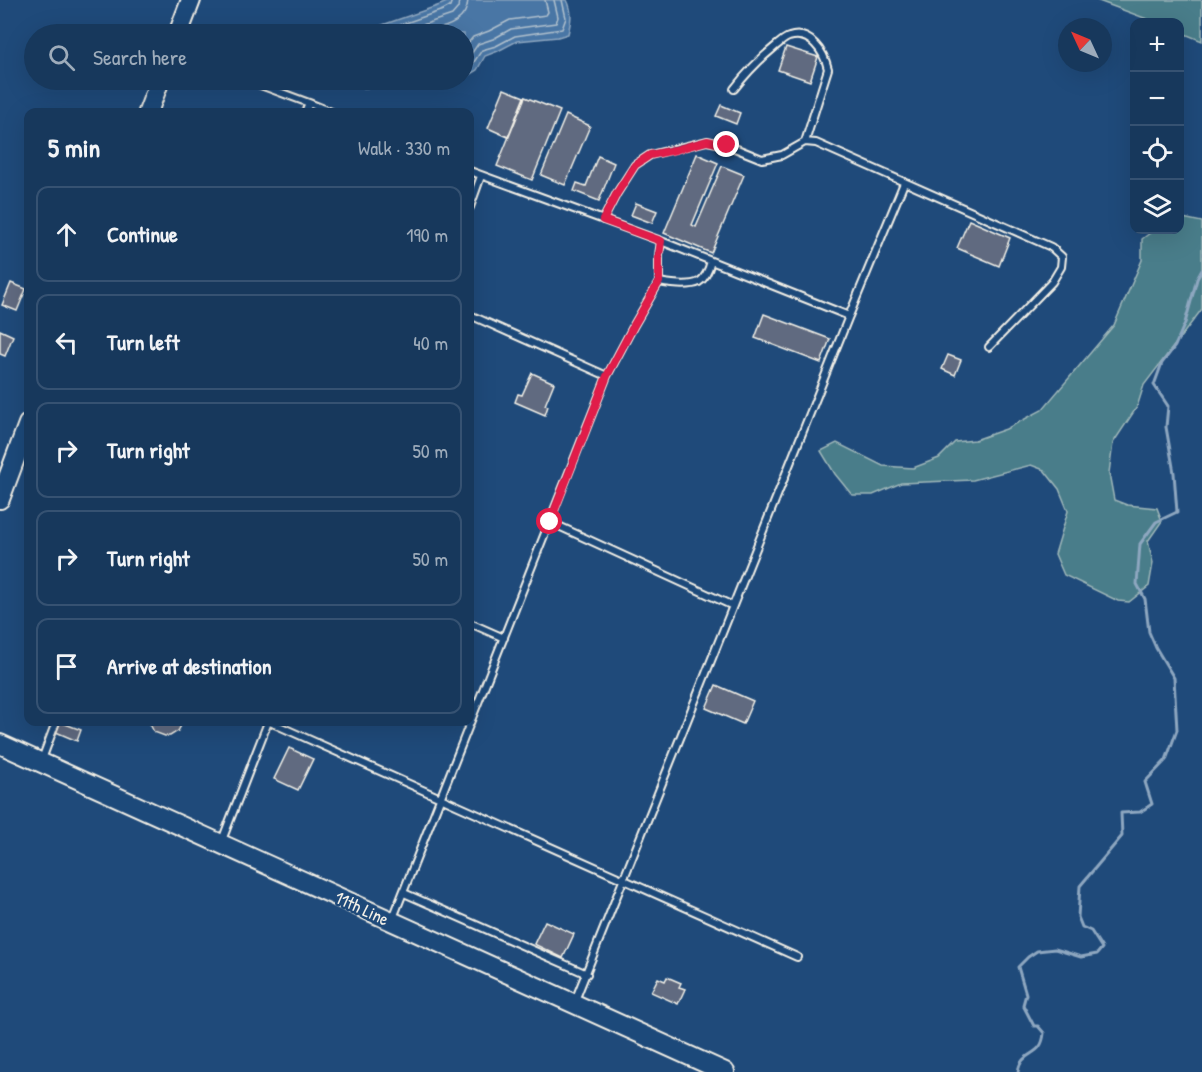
<!DOCTYPE html>
<meta charset="utf-8">
<style>
:root{--surface:#17385c;--page:#244365;--text:#f1f3f6;--muted:#9eacbb;--line:#365272}
body{margin:0;font-family:"Patrick Hand",sans-serif;background:var(--page);color:var(--text)}
.controls{position:absolute;right:18px;top:18px;display:grid;overflow:hidden;border-radius:12px;box-shadow:0 6px 24px #0002}
.controls button{width:54px;height:54px;display:grid;place-items:center;padding:0;border:0;border-bottom:2px solid var(--line);background:var(--surface);color:var(--text);font:30px sans-serif}
.compass{position:absolute;left:1058px;top:18px;width:54px;height:54px;border-radius:50%;background:var(--surface);box-shadow:0 6px 24px #0002;rotate:314deg}
.stop{position:absolute;width:18px;height:18px;margin:-14px;border:4px solid #e11d48;border-radius:50%;background:#fff}
.stop.end{background:#e11d48;border-color:#fff;box-shadow:0 2px 6px #0008}
.list{margin:0;padding:0;list-style:none}
h2{display:flex;justify-content:space-between;align-items:center;height:78px;margin:0;padding:0 24px;font-size:26px}
h2 small{font-size:20px;font-weight:400;color:var(--muted)}
.list li{display:grid;grid-template-columns:39px 1fr auto;gap:18px;align-items:center;box-sizing:border-box;height:96px;margin:0 12px 12px;padding:0 12px;border:2px solid var(--line);border-radius:12px}
.list b{display:block;font-size:22px;white-space:nowrap}
.list em{font-size:20px;font-style:normal;color:var(--muted)}
.icon{flex:none;width:33px;height:33px;fill:none;stroke:currentColor;stroke-width:2;stroke-linecap:round;stroke-linejoin:round}
.map{position:relative;flex:none;width:1202px;height:1072px;overflow:hidden}
.search{position:absolute;background:var(--surface);box-shadow:0 6px 24px #0002;left:24px;top:24px;width:450px;height:66px;display:flex;align-items:center;gap:15px;box-sizing:border-box;padding:0 21px;border-radius:33px;color:var(--muted);font-size:22px}
.panel{position:absolute;background:var(--surface);box-shadow:0 6px 24px #0002;left:24px;top:108px;width:450px;height:618px;border-radius:12px}
.map>svg:first-child{display:block}
</style>
<div class="map">
<svg width="1202" height="1072" viewBox="0 0 1202 1072">
<rect width="100%" height="100%" fill="#1f4a7a"/>
<filter id="ink" filterUnits="userSpaceOnUse"><feTurbulence type="fractalNoise" baseFrequency=".0167" numOctaves="2"/><feDisplacementMap in="SourceGraphic" scale="12" xChannelSelector="R" yChannelSelector="G"/><feConvolveMatrix kernelMatrix="1 2 1 2 8 2 1 2 1" color-interpolation-filters="sRGB"/></filter>
<g filter="url(#ink)">
<path fill="#4a7d8a" stroke="#9fb7b9" stroke-width="1.5" d="M1096,0H1202V41L1180,32V22H1155Z
M1183,218L1202,222V309L1144,385L1137,407L1113,443L1109,473L1114,500L1127,505L1157,508L1162,521L1148,541L1153,563L1149,586L1129,602L1118,601L1064,575L1055,554L1068,511L1059,489L1044,470L1031,465L973,480L901,483L873,495H852L835,474L821,451L837,443L883,466L913,468L939,458L955,442L975,440L1006,429L1042,410L1114,325L1142,260V239L1154,230H1180V219Z"/>
<path fill="#4a76a5" stroke="#8ea7c0" stroke-width="1.5" d="M451,0H567C573,12 571,21 568,34L558,37L517,41L498,51L485,56L477,70L464,78V34H364L371,29L440,5Z
M340,80H458L425,87L399,86L364,88L352,87Z"/>
<g fill="none" stroke-linecap="round" stroke-linejoin="round">
<path stroke="#b0c0cd" stroke-width="1.5" d="M374,34L443,10L450,6L452,0
M396,34L452,15L458,8L459,0
M422,34C441,28 467,25 468,0
M464,48L473,37L489,31L510,20L546,15L548,12L545,0
M464,62L467,60L478,44L493,39L511,29L556,23L558,17L554,0
M464,71L472,65L482,50L496,46L515,36L562,29L566,18L562,0
M350,80C365,86 383,80 399,80C410,80 421,82 432,80"/>
<path stroke="#8ea7c0" stroke-width="3" d="M1018,1072C1021,1049 1042,1059 1044,1033L1038,1026H1034L1023,1005L1026,994L1018,967L1028,957L1037,951L1055,949L1081,957L1097,954L1102,948L1091,931L1082,927L1078,917L1080,886L1122,836L1121,813L1140,812L1152,804L1145,782L1166,760L1177,730L1174,678L1156,648L1149,632L1145,599L1137,584L1140,544L1156,522L1177,512L1174,473L1166,427L1168,406L1154,385L1162,363L1175,346L1185,323L1197,279L1202,270"/>
</g>
<path fill="#606b80" stroke="#f4f1e8" stroke-width="1.5" d="M786,47L818,57L810,81L778,70Z
M504,89L524,97L508,137L488,128Z
M525,97L560,111L532,180L497,166Z
M721,105L740,113L736,124L716,116Z
M566,115L590,126L565,185L541,175Z
M697,154L718,163L692,225L696,227L722,166L744,175L711,253L664,233Z
M598,156L614,163L599,201L574,191L577,183L586,186Z
M636,203L657,211L652,223L631,215Z
M969,220L1010,238L999,266L957,248Z
M11,283L26,289L17,311L2,305Z
M764,314L830,339L821,363L755,338Z
M0,330L13,336L5,356L0,354Z
M948,355L961,360L955,375L942,369Z
M532,373L554,383L545,405L548,406L545,415L515,402L518,394L522,395Z
M716,685L753,701L743,724L706,708Z
M60,722L81,730L77,741L56,732Z
M149,722H183L178,731L170,736H165L154,732Z
M289,748L313,759L298,790L274,779Z
M545,921L574,934L563,958L534,944Z
M667,977L681,983L679,987L685,989L678,1004L651,992L658,978L665,981Z"/>
<g fill="none" stroke-linecap="round" stroke-linejoin="round">
<g stroke="#f4f1e8" stroke-width="10">
<path id="service" d="M247,80L309,103L305,112
M734,89C747,72 761,58 777,45C781,42 785,38 789,37C810,30 824,52 828,69L805,142
M309,103L331,112
M470,171L661,241L849,316L574,1003
M470,207L481,176
M603,220L617,193L635,165L650,155L707,141L727,145L762,159L782,155L805,142L816,143L1051,247L1062,257L1061,267L1052,282L989,347
M659,282V255L661,241
M470,315L607,376
M849,316L904,183
M550,522L733,606
M470,623L504,638
M270,722L797,957
M41,762L56,722
M221,843L268,722
M404,893L587,974
M393,918L607,376L634,325L659,282C670,284 689,287 699,282C706,278 709,269 711,261"/>
</g>
<g stroke="#f4f1e8" stroke-width="22">
<path id="secondary" d="M178,34L191,0
M148,112L160,80
M0,499L28,424
M0,744L725,1072"/>
</g>
<use href="#service" stroke="#1f4a7a" stroke-width="6"/>
<use href="#secondary" stroke="#1f4a7a" stroke-width="18"/>
</g>
</g>
<g fill="none" stroke-linecap="round" stroke-linejoin="round" filter="url(#ink)">
<path stroke="#e11d48" stroke-width="8" d="M550,522L607,376L634,325L659,282V255L661,241L603,220L617,193L635,165L650,155L675,150L707,141L727,145"/>
</g>
<g text-anchor="middle" dominant-baseline="central" stroke-width="5" stroke-linejoin="round" paint-order="stroke">
<g font-size="18" fill="#f4f1e8" stroke="#1f4a7a">
<text transform="translate(362 908) rotate(25)">11th Line</text>
</g>
</g>
</svg>
<div class="controls">
<button>+</button>
<button>−</button>
<button><svg class="icon" aria-label="locate" viewBox="0 0 24 24"><circle cx="12" cy="12" r="6"/><path d="M12 2v4M12 18v4M2 12h4M18 12h4"/></svg></button>
<button><svg class="icon" aria-label="layers" viewBox="0 0 24 24"><path d="M12 4l9 5-9 5-9-5zM3 14l9 5 9-5"/></svg></button>
</div>
<svg class="compass" viewBox="-18 -18 36 36"><path d="M0-13l5 13h-10z" fill="#e53935"/><path d="M0 13l5-13h-10z" fill="#9eacbb"/></svg>
<div class="stop" style="left:550px;top:522px"></div>
<div class="stop end" style="left:727px;top:145px"></div>
<div class="search"><svg class="icon" aria-label="search" viewBox="0 0 24 24"><circle cx="10" cy="10" r="6"/><path d="M15 15l6 6"/></svg>Search here</div>
<section class="panel">
<h2>5 min<small>Walk · 330 m</small></h2>
<ul class="list">
<li><svg class="icon" aria-label="ahead" viewBox="0 0 24 24"><path d="M12 20V5M6 11l6-6 6 6"/></svg><div><b>Continue</b></div><em>190 m</em></li>
<li><svg class="icon" aria-label="left" viewBox="0 0 24 24"><path d="M17 20v-9H6M10 6l-5 5 5 5"/></svg><div><b>Turn left</b></div><em>40 m</em></li>
<li><svg class="icon" aria-label="right" viewBox="0 0 24 24"><path d="M7 20v-9h11M14 6l5 5-5 5"/></svg><div><b>Turn right</b></div><em>50 m</em></li>
<li><svg class="icon" aria-label="right" viewBox="0 0 24 24"><path d="M7 20v-9h11M14 6l5 5-5 5"/></svg><div><b>Turn right</b></div><em>50 m</em></li>
<li><svg class="icon" aria-label="arrive" viewBox="0 0 24 24"><path d="M6 21V4h12l-3 4 3 4H6"/></svg><div><b>Arrive at destination</b></div></li>
</ul>
</section>
</div>
